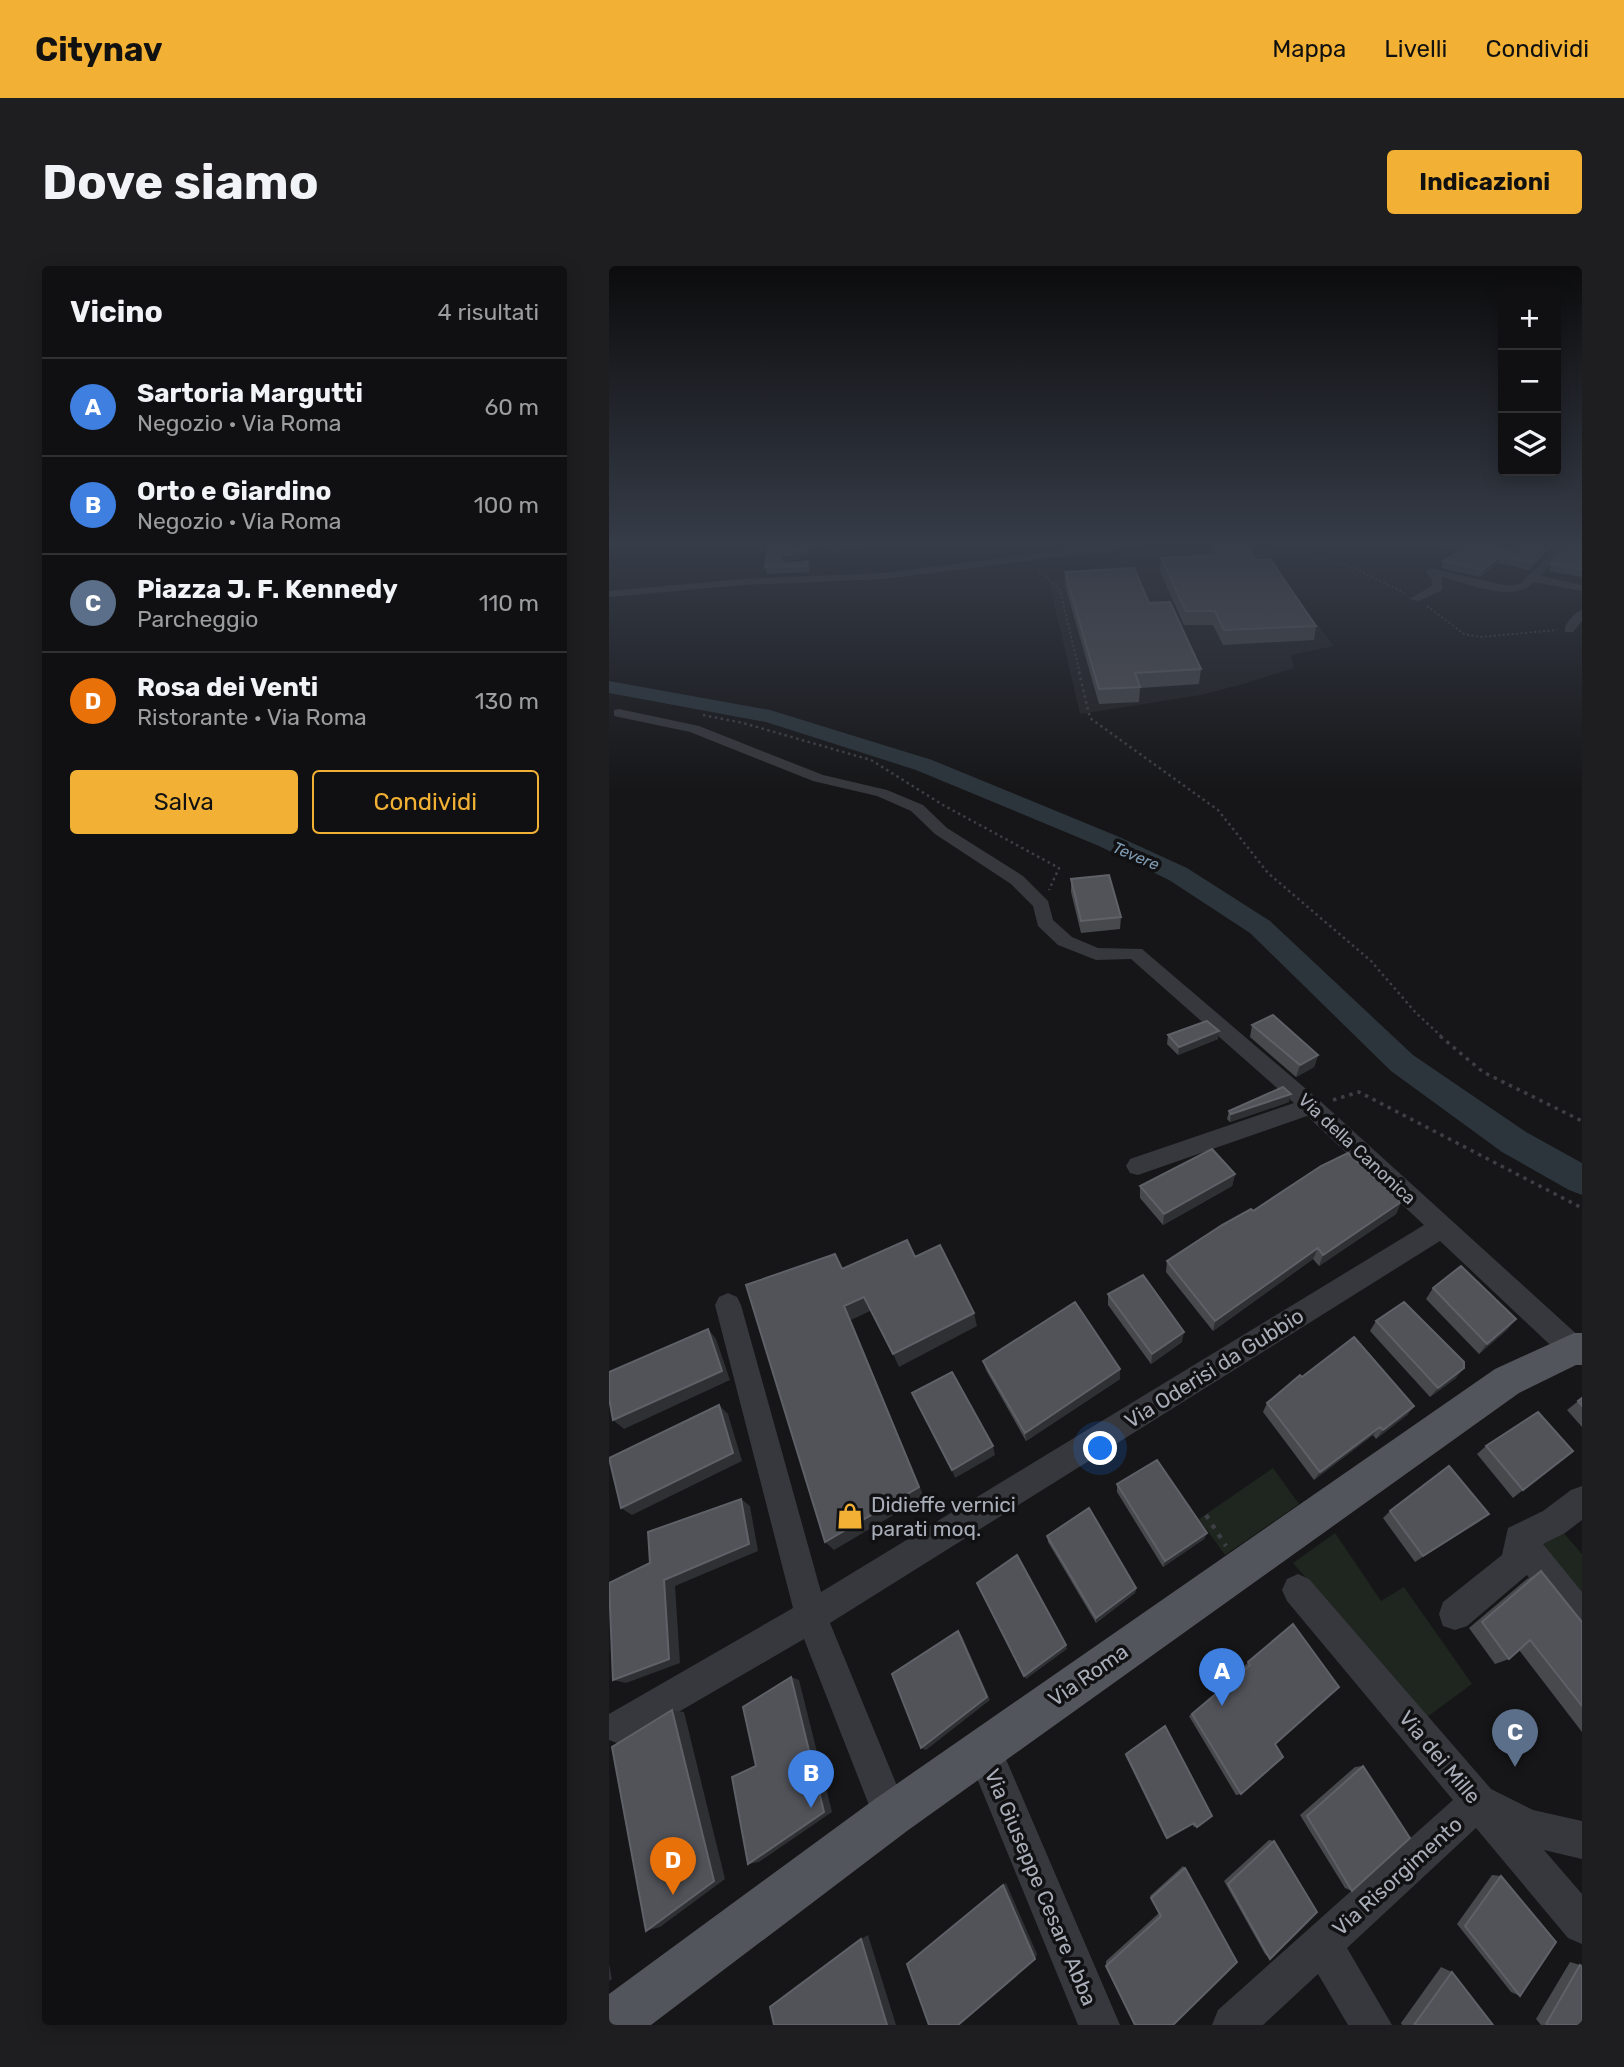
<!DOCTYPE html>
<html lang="it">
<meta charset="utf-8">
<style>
:root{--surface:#101012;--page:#1e1e20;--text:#f1f3f6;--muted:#9c9d9f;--line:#303032;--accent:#f2b134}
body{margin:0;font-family:Rubik,sans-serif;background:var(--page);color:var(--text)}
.controls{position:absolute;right:21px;top:21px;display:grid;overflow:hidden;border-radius:7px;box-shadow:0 4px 18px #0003}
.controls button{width:63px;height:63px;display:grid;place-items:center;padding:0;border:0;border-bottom:2px solid var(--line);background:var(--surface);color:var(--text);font:35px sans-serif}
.you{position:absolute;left:492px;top:1183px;width:24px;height:24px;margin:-18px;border:5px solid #fff;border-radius:50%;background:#1a73e8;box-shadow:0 0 0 10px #1a73e833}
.badge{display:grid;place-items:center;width:46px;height:46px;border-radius:50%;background:var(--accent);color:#fff;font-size:23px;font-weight:700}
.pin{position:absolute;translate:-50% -58px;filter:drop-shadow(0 2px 4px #0008)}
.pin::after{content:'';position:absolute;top:37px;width:24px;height:21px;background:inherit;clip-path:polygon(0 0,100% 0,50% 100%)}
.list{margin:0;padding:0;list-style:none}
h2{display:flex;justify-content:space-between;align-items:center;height:91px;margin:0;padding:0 28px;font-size:30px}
h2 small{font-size:23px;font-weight:400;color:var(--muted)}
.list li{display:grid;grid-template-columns:46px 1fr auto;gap:21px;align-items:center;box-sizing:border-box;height:98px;padding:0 28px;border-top:2px solid var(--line)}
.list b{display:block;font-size:26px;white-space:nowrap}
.list p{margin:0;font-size:23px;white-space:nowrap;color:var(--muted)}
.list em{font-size:23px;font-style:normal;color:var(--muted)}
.actions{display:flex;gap:14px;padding:21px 28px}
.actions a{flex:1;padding:16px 0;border:2px solid var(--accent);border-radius:7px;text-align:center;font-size:24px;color:var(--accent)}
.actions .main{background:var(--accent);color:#111}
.icon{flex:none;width:38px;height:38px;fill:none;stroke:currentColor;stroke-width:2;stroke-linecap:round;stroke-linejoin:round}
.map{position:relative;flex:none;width:973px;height:1759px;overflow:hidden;border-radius:7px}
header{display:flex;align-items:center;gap:42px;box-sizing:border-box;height:98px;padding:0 35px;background:var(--accent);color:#111}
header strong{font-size:33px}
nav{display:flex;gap:38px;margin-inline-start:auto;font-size:24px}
.intro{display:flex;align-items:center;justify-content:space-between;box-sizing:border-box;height:168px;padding:0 42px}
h1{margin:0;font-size:49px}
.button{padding:18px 32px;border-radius:7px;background:var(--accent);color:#111;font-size:24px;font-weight:700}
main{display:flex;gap:42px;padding:0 42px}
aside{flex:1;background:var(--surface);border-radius:7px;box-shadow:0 4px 18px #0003}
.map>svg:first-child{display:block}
</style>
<header>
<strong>Citynav</strong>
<nav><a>Mappa</a><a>Livelli</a><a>Condividi</a></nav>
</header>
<div class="intro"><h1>Dove siamo</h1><a class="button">Indicazioni</a></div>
<main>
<aside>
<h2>Vicino<small>4 risultati</small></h2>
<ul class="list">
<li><span class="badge" style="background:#3f7fe0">A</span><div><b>Sartoria Margutti</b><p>Negozio · Via Roma</p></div><em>60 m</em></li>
<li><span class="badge" style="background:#3f7fe0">B</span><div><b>Orto e Giardino</b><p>Negozio · Via Roma</p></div><em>100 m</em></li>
<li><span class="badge" style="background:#5c6f8a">C</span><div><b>Piazza J. F. Kennedy</b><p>Parcheggio</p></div><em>110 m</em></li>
<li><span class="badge" style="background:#e8710a">D</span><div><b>Rosa dei Venti</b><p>Ristorante · Via Roma</p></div><em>130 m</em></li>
</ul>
<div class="actions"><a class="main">Salva</a><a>Condividi</a></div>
</aside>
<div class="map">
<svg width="973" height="1759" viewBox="0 0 973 1759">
<rect width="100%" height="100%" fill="#161618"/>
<path fill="#222225" d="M549,280H662L673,314L725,380L682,389L685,402L634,418L592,429L471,448L440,316L494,299L507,289Z"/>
<path fill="#1e261f" d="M664,1202L690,1238L616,1289L590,1253Z
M945,1256L973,1288V1331L926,1276Z
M726,1267L772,1335L795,1321L863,1418L818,1451L684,1297Z"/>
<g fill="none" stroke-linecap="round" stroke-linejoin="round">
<path fill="#2c353c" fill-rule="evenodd" d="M0,415L161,444L323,494L508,570L578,602L661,655L804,789L917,866L973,897V929L960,924L893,886L782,805L641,667L560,614L490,580L307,504L157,456L0,427Z"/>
<path stroke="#3d3f44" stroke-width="2" stroke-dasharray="2 2.5" stroke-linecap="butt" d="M664,280L678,286L738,299L796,327
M430,304L451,324L471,408
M818,340L855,368L871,371L948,364"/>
<path stroke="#3d3f44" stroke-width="2.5" stroke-dasharray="2.5 3.5" stroke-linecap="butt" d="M470,406L481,452L609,544L659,607L762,695L807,747L833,771
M94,449L134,457L262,494L334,539L450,602L440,624"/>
<path stroke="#3d3f44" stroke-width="3.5" stroke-dasharray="3.5 5" stroke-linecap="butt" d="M831,770L874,806L973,855
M724,834L750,826L973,942"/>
<path stroke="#3d3f44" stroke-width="4.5" stroke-dasharray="4.5 7" stroke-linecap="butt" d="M597,1249L617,1280"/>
<path fill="#37383d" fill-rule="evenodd" d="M209,280H264L259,283L221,285Z
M492,280H519L514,283L274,313L134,319L0,331V325L134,313L274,307Z
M949,280H959L931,310L973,319V325L925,316C904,338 859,317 833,311V324L810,335L800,333L823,320V313L816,305L821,302L899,320L911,318Z
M973,344V355L964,366H956C954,359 966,346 973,344Z
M10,443L90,460L214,509L278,524L314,539L338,562L414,610L439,635L444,654L463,671L489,682L533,683L710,834L973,1073V1093L965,1096L955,1092L831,975L221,1357L300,1549L295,1562L282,1567L269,1562L195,1373L23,1473L11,1478L0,1474V1448L184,1342L106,1039L110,1031L119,1027L128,1031L132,1039L212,1326L815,959L698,850L529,909L521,907L517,900L521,893L685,837L522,693L487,694L449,679L429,660L424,640L402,618L326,568L302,545L268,530L204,515L81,466L5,450V444Z
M973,1220V1254L956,1267L934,1278L973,1326V1368L961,1364L918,1309L858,1360L846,1364L834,1360L830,1348L834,1336L893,1289L899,1262L934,1245L962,1224Z
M689,1308L700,1313L882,1523L924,1544L973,1555V1593L935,1584L973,1628V1678L959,1672L867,1562L738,1682L783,1759H739L709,1708L654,1759H603L609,1744L844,1534L678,1335L673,1324L678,1313Z
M374,1465L387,1470L511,1759H469L356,1483L361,1470Z"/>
<path fill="#53555c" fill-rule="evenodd" d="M965,1067H973V1099H967L910,1127L298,1565L42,1759H0V1728L266,1533L886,1103Z"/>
</g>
<path fill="#47494d" d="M822,280H846L844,285Z
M893,280H946L921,304L890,297L871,311L832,302L834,295L906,286L907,284Z
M973,280V311L940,305L942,298Z
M605,281L647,294L707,360L705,374L614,379L604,359H575L551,305L552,292L604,289Z
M203,284L197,291L175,296L178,298L199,295L201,301L200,306L158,308L156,301Z
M456,306L540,337L592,403L590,418L531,422L530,436L490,438L456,319Z
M462,613L512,651L511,663L472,667L462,626Z
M643,759L709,789L705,801L687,811L641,771Z
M559,769L609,773L569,789L558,778Z
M680,836L621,856L618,853L620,845Z
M626,908L623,920L554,959L531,932V920Z
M792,936L787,948L710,1000L704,993L604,1065L557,1006L558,995L644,945Z
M824,1022L899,1063L870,1088L817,1033Z
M499,1028L573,1076L542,1098L499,1039Z
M767,1055L847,1112L821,1131L761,1065Z
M374,1095L511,1113L417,1175L377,1104Z
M693,1111L805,1140L798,1149L767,1173L764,1169L705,1214L654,1146L658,1137Z
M973,1132V1161L958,1144Z
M877,1180L914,1224L904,1232L868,1188Z
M508,1218L598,1267L595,1273L554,1301L508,1226Z
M781,1245L871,1255L806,1296L774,1252Z
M438,1270L527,1322L526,1327L487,1357L439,1276Z
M932,1305L973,1356V1466L910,1384L900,1393L886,1398L860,1362L918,1313Z
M684,1358L666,1478L632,1528L627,1529L580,1450L637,1403L635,1400Z
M556,1460L588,1561H585L583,1558L558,1572L556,1571L516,1489Z
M754,1500L743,1625L736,1622L691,1549L746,1501Z
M660,1574L665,1575L661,1693L656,1688L615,1615Z
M574,1600L576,1602L628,1696L497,1700V1695L550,1647L541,1630Z
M883,1609L892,1610L911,1730L902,1726L848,1658Z
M961,1696L971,1699L973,1759H932L927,1753Z
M832,1701L843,1706L884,1759H793L792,1757Z"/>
<path fill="#2f3033" d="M200,280H202L203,284L197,291L173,296L170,293L172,290Z
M941,280H946L921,304L924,297Z
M892,290L890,297L871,311L873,304Z
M610,765L609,773L569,789L570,781Z
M709,789L705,801L687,811L691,799Z
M682,828L680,836L621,856L622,848Z
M626,908L623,920L554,959L555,948Z
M792,936L787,948L710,1000L714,989Z
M709,982L704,993L604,1065L606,1055Z
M255,1031L261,1045L242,1054L315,1231L225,1284L216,1276L235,1040Z
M365,1047L368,1060L290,1101L284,1088Z
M907,1053L899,1063L870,1088L878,1078Z
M99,1063L107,1073L121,1114L15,1163L4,1154Z
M575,1066L573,1076L542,1098L543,1088Z
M855,1102L847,1112L821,1131L829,1122Z
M511,1103V1113L417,1175L416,1167Z
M110,1139L119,1148L133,1195L23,1249L12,1242Z
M805,1140L798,1149L767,1173L774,1164Z
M771,1161L764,1169L705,1214L711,1206Z
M384,1180L386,1189L346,1212L343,1204Z
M132,1233L141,1240L149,1285L66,1320L71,1397L17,1417L4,1414L55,1314Z
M880,1248L871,1255L806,1296L814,1290Z
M598,1267L595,1273L554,1301L556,1295Z
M527,1322L526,1327L487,1357V1352Z
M349,1365L353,1370L381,1434L317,1484L312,1482Z
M457,1379L458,1383L417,1413L415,1410Z
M182,1411L190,1414L223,1546L150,1596L139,1598Z
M63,1444L75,1446L116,1613L51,1661L37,1665Z
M397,1617L428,1688L426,1693L394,1619Z
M259,1669L287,1759H278L252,1673Z
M0,1698L3,1713L0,1715Z"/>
<path fill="#525359" stroke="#5f6168" stroke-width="2" d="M172,280H200L196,284L172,290L170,293L178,298L199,295L198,300L156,301L159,281Z
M638,280L647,294L661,293L707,360L615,364L606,345H577L552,292L610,289L605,281Z
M860,280H885L906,286L913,280H941L924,297L892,290L873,304L834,295Z
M959,280H973V303L942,298Z
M525,302L540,337L561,336L592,403L526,407L531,421L490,423L456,306Z
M500,609L512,651L472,655L462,613Z
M664,749L709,789L691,799L643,759Z
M598,755L610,765L570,781L559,769Z
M674,821L682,828L622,848L620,845Z
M603,883L626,908L555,948L531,920Z
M739,887L792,936L714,989L709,982L606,1055L558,995L613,959L642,943L644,945L712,900Z
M298,974L306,991L331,979L365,1047L284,1088L255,1031L235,1040L310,1221L216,1276L137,1019L226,988L233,1003Z
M852,1000L907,1053L878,1078L824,1022Z
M534,1009L575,1066L543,1088L499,1028Z
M466,1036L511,1103L416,1167L374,1095Z
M795,1036L855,1096V1102L829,1122L767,1055Z
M99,1063L113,1105L4,1154L0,1132V1106Z
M745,1071L805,1140L774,1164L771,1161L711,1206L658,1137L691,1109L693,1111Z
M343,1106L384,1180L343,1204L303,1127Z
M973,1132V1140L969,1135Z
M110,1139L124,1187L12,1242L0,1192Z
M929,1146L964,1185L914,1224L877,1180Z
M548,1194L598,1267L556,1295L508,1218Z
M840,1200L880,1248L814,1290L781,1245Z
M132,1233L140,1278L55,1314L60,1393L4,1414L0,1317L41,1297L39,1266Z
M480,1242L527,1322L487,1352L438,1270Z
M408,1289L457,1379L415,1410L368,1317Z
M932,1305L973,1356V1440L921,1374L900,1393L873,1356Z
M684,1358L730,1421L666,1478L674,1491L632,1528L583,1448L641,1399L639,1396Z
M349,1365L378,1431L312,1482L283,1408Z
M182,1411L215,1546L139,1598L123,1511L147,1500L134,1441Z
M63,1444L105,1615L37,1665L3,1481Z
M556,1460L603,1550L588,1561L585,1557L558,1572L517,1488Z
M754,1500L801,1572L743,1625L698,1550Z
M665,1575L708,1646L661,1693L619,1618Z
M576,1602L628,1696L564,1759H526L497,1700L552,1650L542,1632Z
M892,1610L947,1676L911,1730L856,1660Z
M394,1619L426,1693L349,1759H320L298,1698Z
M252,1673L278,1759H165L161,1741Z
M971,1699L973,1701V1759H938L937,1758Z
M843,1706L884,1759H805Z"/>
<linearGradient id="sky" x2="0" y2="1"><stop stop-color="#0c0c0d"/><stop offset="0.53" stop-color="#363c48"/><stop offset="1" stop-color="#363c48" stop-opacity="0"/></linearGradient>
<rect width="973" height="526" fill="url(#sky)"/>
<defs>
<g id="shop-bare" transform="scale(2.1)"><path d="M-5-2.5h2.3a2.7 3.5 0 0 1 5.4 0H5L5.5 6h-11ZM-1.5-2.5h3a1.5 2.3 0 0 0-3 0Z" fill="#f2b134" stroke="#111113" stroke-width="2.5" paint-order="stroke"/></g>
</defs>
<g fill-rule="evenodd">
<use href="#shop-bare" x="241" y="1250"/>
</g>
<g text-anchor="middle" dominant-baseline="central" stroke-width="7" stroke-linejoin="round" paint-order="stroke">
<g font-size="16" font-style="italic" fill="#7f9bb3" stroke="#111113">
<text transform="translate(527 590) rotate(23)">Tevere</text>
</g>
<g font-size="18" fill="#a8adb8" stroke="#111113">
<text transform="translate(748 883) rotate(43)">Via della Canonica</text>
</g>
<g font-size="21" fill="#a8adb8" stroke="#111113">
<text transform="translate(605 1102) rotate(-32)">Via Oderisi da Gubbio</text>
<text transform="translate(479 1409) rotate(-35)">Via Roma</text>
<text transform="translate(831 1491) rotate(50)">Via dei Mille</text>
<text transform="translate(788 1610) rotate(-42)">Via Risorgimento</text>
<text transform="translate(432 1621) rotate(67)">Via Giuseppe Cesare Abba</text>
</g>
<g font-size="21" fill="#a8adb8" stroke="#111113" text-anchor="start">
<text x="262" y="1238">Didieffe vernici<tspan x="262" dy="24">parati moq.</tspan></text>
</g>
</g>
</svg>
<div class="controls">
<button>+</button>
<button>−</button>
<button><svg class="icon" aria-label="layers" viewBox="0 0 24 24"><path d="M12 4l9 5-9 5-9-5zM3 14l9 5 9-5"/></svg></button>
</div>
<div class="you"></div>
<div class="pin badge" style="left:613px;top:1440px;background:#3f7fe0">A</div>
<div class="pin badge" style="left:202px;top:1542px;background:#3f7fe0">B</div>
<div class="pin badge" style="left:906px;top:1501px;background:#5c6f8a">C</div>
<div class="pin badge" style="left:64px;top:1629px;background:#e8710a">D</div>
</div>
</main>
